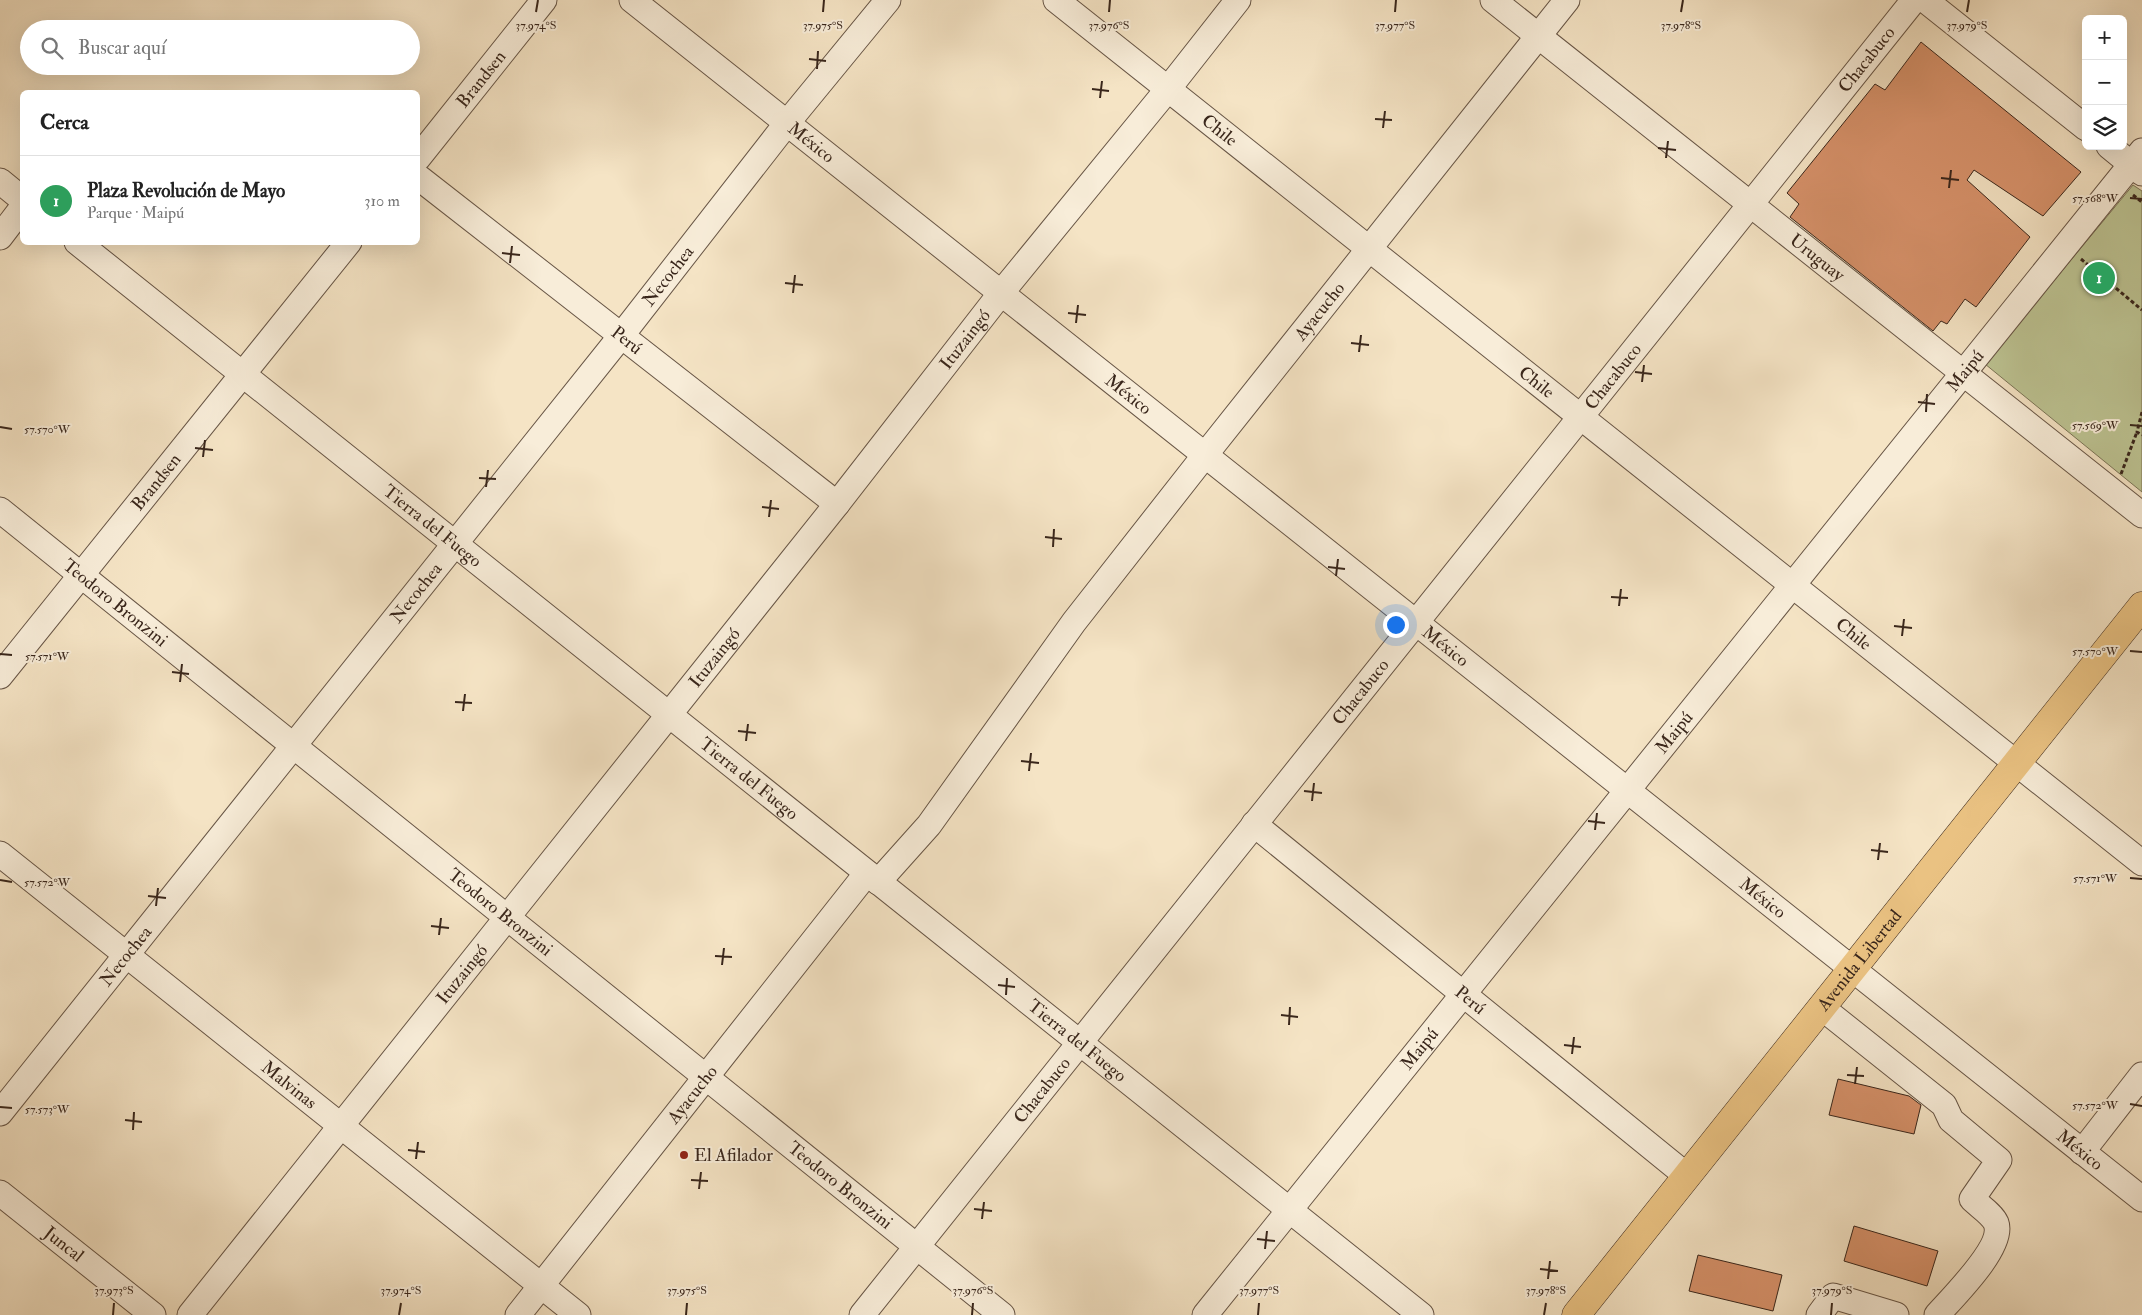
<!DOCTYPE html>
<html lang="es">
<meta charset="utf-8">
<style>
:root{--surface:#fff;--page:#f2f2f2;--text:#222;--muted:#767676;--line:#e0e0e0;--accent:#8f2418}
body{margin:0;font-family:"IM FELL Double Pica",serif;background:var(--page);color:var(--text)}
.controls{position:absolute;right:15px;top:15px;display:grid;overflow:hidden;border-radius:8px;box-shadow:0 5px 20px #0002}
.controls button{width:45px;height:45px;display:grid;place-items:center;padding:0;border:0;border-bottom:1px solid var(--line);background:var(--surface);color:var(--text);font:25px sans-serif}
.you{position:absolute;left:1395px;top:624px;width:18px;height:18px;margin:-12px;border:4px solid #fff;border-radius:50%;background:#1a73e8;box-shadow:0 0 0 8px #1a73e833}
.badge{display:grid;place-items:center;width:32px;height:32px;border-radius:50%;background:var(--accent);color:#fff;font-size:16px;font-weight:700}
.pin{position:absolute;translate:-50% -50%;border:2px solid #fff;box-shadow:0 1px 5px #0006}
.list{margin:0;padding:0;list-style:none}
h2{display:flex;justify-content:space-between;align-items:center;height:65px;margin:0;padding:0 20px;font-size:21px}
h2 small{font-size:16px;font-weight:400;color:var(--muted)}
.list li{display:grid;grid-template-columns:32px 1fr auto;gap:15px;align-items:center;box-sizing:border-box;height:90px;padding:0 20px;border-top:1px solid var(--line)}
.list b{display:block;font-size:19px;white-space:nowrap}
.list p{margin:0;font-size:16px;white-space:nowrap;color:var(--muted)}
.list em{font-size:16px;font-style:normal;color:var(--muted)}
.icon{flex:none;width:28px;height:28px;fill:none;stroke:currentColor;stroke-width:2;stroke-linecap:round;stroke-linejoin:round}
.map{position:relative;flex:none;width:2142px;height:1315px;overflow:hidden}
.search{position:absolute;background:var(--surface);box-shadow:0 5px 20px #0002;left:20px;top:20px;width:400px;height:55px;display:flex;align-items:center;gap:12px;box-sizing:border-box;padding:0 18px;border-radius:28px;color:var(--muted);font-size:19px}
.panel{position:absolute;background:var(--surface);box-shadow:0 5px 20px #0002;left:20px;top:90px;width:400px;height:155px;border-radius:8px}
.map>svg:first-child{display:block}
</style>
<div class="map">
<svg width="2142" height="1315" viewBox="0 0 2142 1315">
<rect width="100%" height="100%" fill="#f5e4c5"/>
<filter id="stains"><feTurbulence type="fractalNoise" baseFrequency=".004" numOctaves="4"/><feColorMatrix values="0 0 0 0 .2 0 0 0 0 .09 0 0 0 0 .02 0 0 0 .5 -.17"/></filter>
<radialGradient id="worn" r=".72"><stop offset=".6" stop-color="#630" stop-opacity="0"/><stop offset="1" stop-color="#630" stop-opacity=".3"/></radialGradient>
<path fill="#bdc493" stroke="#7b7557" d="M2133,185L2142,191V492L1985,364Z"/>
<path fill="#d6916a" stroke="#39261b" d="M1921,42L2081,172L2043,216L1974,170L1967,180L2030,237L1976,307L1965,299L1947,324L1941,321L1933,331L1790,217L1799,204L1787,193L1875,84L1885,90Z
M1838,1079L1909,1096L1921,1105L1914,1134L1829,1115Z
M1854,1226L1938,1251L1927,1286L1844,1261Z
M1698,1255L1782,1275L1773,1311L1689,1291Z"/>
<g fill="none" stroke-linecap="round" stroke-linejoin="round">
<g stroke="#685646" stroke-width="27">
<g id="minor">
<path id="s1" d="M632,0L2142,1199"/>
<path id="s2" d="M1056,0L2142,863"/>
<path id="s3" d="M1493,0L2142,515"/>
<path d="M1925,0L2086,128"/>
<path d="M2109,146L2142,173"/>
<path id="s4" d="M418,158L544,0"/>
<path id="s5" d="M418,177L837,504"/>
<path d="M0,181L22,199"/>
<path d="M0,237L22,208"/>
<path id="s6" d="M77,242L1421,1315"/>
<path id="s7" d="M0,510L1002,1315"/>
<path id="s8" d="M0,676L349,242"/>
<path id="s9" d="M1254,824L1687,1176"/>
<path id="s10" d="M0,854L578,1315"/>
<path id="s11" d="M878,882L929,825L1074,622L1205,455L1567,0"/>
<path d="M1821,1007L1944,1105L1951,1120L1999,1160L1972,1199C1979,1206 1992,1214 1996,1223C2005,1246 1952,1298 1937,1315"/>
<path id="s12" d="M0,1113L621,336L787,123L888,0"/>
<path d="M2082,1152L2142,1075"/>
<path id="s13" d="M0,1193L153,1315"/>
<path id="s14" d="M190,1315L837,504L1001,293L1168,89L1238,0"/>
<path id="s15" d="M518,1315L867,873"/>
<path id="s16" d="M862,1315L1914,0"/>
<path id="s17" d="M1205,1315L2142,151"/>
<path d="M1819,1315L1833,1296L1896,1315"/>
</g>
</g>
<g stroke="#39261b" stroke-width="29">
<g id="major">
<path id="s18" d="M1576,1315L2142,606"/>
</g>
</g>
<path stroke="#39261b" stroke-width="3" stroke-dasharray="4 2.5" stroke-linecap="butt" d="M2133,195L2142,202
M2081,259L2142,310
M2142,412L2137,432L2142,435
M2121,474L2137,432"/>
<use href="#minor" stroke="#f8edd9" stroke-width="25"/>
<use href="#major" stroke="#eac282" stroke-width="28"/>
</g>
<path fill="none" stroke="#39261b" stroke-width="2" d="M536,12L538,0M823,12L824,0M1109,12L1110,0M1395,12L1396,0M1681,12L1683,0M1967,12L1969,0M809,59L826,61M817,69L818,51M1092,89L1109,91M1100,98L1102,81M1375,119L1392,120M1383,128L1385,111M1658,148L1676,150M1666,158L1668,141M1941,178L1959,180M1949,188L1951,170M2130,198L2142,199M502,253L520,255M510,263L512,246M785,283L803,285M793,293L795,275M1068,313L1086,315M1076,323L1078,305M1351,343L1369,345M1359,352L1361,335M1635,372L1652,374M1642,382L1644,365M1918,402L1935,404M1926,412L1927,394M2130,425L2142,426M0,427L12,429M195,448L213,450M203,457L205,440M479,478L496,479M486,487L488,470M762,507L779,509M769,517L771,500M1045,537L1062,539M1053,547L1054,529M1328,567L1345,569M1336,576L1338,559M1611,597L1628,598M1619,606L1621,589M1894,626L1912,628M1902,636L1904,619M2130,651L2142,652M0,654L12,655M172,672L189,674M180,682L182,664M455,702L472,703M463,711L465,694M738,731L756,733M746,741L748,724M1021,761L1039,763M1029,771L1031,753M1304,791L1322,793M1312,801L1314,783M1588,821L1605,823M1595,830L1597,813M1871,850L1888,852M1878,860L1880,843M2130,878L2142,879M0,880L12,882M148,896L166,898M156,906L158,888M431,926L449,928M439,935L441,918M715,956L732,957M722,965L724,948M998,985L1015,987M1006,995L1007,978M1281,1015L1298,1017M1289,1025L1290,1007M1564,1045L1581,1047M1572,1054L1574,1037M1847,1075L1864,1076M1855,1084L1857,1067M2130,1104L2142,1106M0,1107L12,1108M125,1120L142,1122M133,1130L134,1112M408,1150L425,1152M416,1159L418,1142M691,1180L708,1181M699,1189L701,1172M974,1209L992,1211M982,1219L984,1202M1257,1239L1275,1241M1265,1249L1267,1231M1540,1269L1558,1271M1548,1279L1550,1261M113,1315L114,1303M399,1315L401,1303M686,1315L687,1303M972,1315L973,1303M1258,1315L1259,1303M1544,1315L1546,1303M1831,1315L1832,1303"/>
<circle fill="#8f2418" stroke="#f8edd9" stroke-width="2" cx="684" cy="1155" r="5"/>
<g text-anchor="middle" dominant-baseline="central" stroke-width="4" stroke-linejoin="round" paint-order="stroke">
<g font-size="18" fill="#39261b" stroke="#f8edd9">
<text stroke="none"><textPath href="#s16" startOffset="1608">Chacabuco</textPath></text>
<text stroke="none"><textPath href="#s4" startOffset="101">Brandsen</textPath></text>
<text stroke="none"><textPath href="#s2" startOffset="209">Chile</textPath></text>
<text stroke="none"><textPath href="#s1" startOffset="229">México</textPath></text>
<text stroke="none"><textPath href="#s3" startOffset="414">Uruguay</textPath></text>
<text stroke="none"><textPath href="#s12" startOffset="1071">Necochea</textPath></text>
<text stroke="none"><textPath href="#s11" startOffset="722">Ayacucho</textPath></text>
<text stroke="none"><textPath href="#s14" startOffset="1246">Ituzaingó</textPath></text>
<text stroke="none"><textPath href="#s5" startOffset="265">Perú</textPath></text>
<text stroke="none"><textPath href="#s17" startOffset="1212">Maipú</textPath></text>
<text stroke="none"><textPath href="#s16" startOffset="1202">Chacabuco</textPath></text>
<text stroke="none"><textPath href="#s2" startOffset="614">Chile</textPath></text>
<text stroke="none"><textPath href="#s1" startOffset="634">México</textPath></text>
<text stroke="none"><textPath href="#s8" startOffset="249">Brandsen</textPath></text>
<text stroke="none"><textPath href="#s6" startOffset="455">Tierra del Fuego</textPath></text>
<text stroke="none"><textPath href="#s12" startOffset="666">Necochea</textPath></text>
<text stroke="none"><textPath href="#s7" startOffset="148">Teodoro Bronzini</textPath></text>
<text stroke="none"><textPath href="#s2" startOffset="1019">Chile</textPath></text>
<text stroke="none"><textPath href="#s1" startOffset="1039">México</textPath></text>
<text stroke="none"><textPath href="#s14" startOffset="841">Ituzaingó</textPath></text>
<text stroke="none"><textPath href="#s16" startOffset="798">Chacabuco</textPath></text>
<text stroke="none"><textPath href="#s17" startOffset="748">Maipú</textPath></text>
<text stroke="none"><textPath href="#s6" startOffset="860">Tierra del Fuego</textPath></text>
<text stroke="none"><textPath href="#s1" startOffset="1444">México</textPath></text>
<text stroke="none"><textPath href="#s7" startOffset="642">Teodoro Bronzini</textPath></text>
<text stroke="none"><textPath href="#s12" startOffset="201">Necochea</textPath></text>
<text stroke="none"><textPath href="#s18" startOffset="454">Avenida Libertad</textPath></text>
<text stroke="none"><textPath href="#s14" startOffset="436">Ituzaingó</textPath></text>
<text stroke="none"><textPath href="#s9" startOffset="279">Perú</textPath></text>
<text stroke="none"><textPath href="#s6" startOffset="1280">Tierra del Fuego</textPath></text>
<text stroke="none"><textPath href="#s17" startOffset="342">Maipú</textPath></text>
<text stroke="none"><textPath href="#s10" startOffset="370">Malvinas</textPath></text>
<text stroke="none"><textPath href="#s16" startOffset="288">Chacabuco</textPath></text>
<text stroke="none"><textPath href="#s15" startOffset="281">Ayacucho</textPath></text>
<text stroke="none"><textPath href="#s1" startOffset="1849">México</textPath></text>
<text stroke="none"><textPath href="#s7" startOffset="1078">Teodoro Bronzini</textPath></text>
<text stroke="none"><textPath href="#s13" startOffset="82">Juncal</textPath></text>
</g>
<g font-size="18" fill="#39261b" stroke="#f8edd9" text-anchor="start">
<text x="694" y="1155">El Afilador</text>
</g>
</g>
<g font-size="12" text-anchor="middle" fill="#39261b" stroke="#f8edd9" stroke-width="4" stroke-linejoin="round" paint-order="stroke">
<text x="536" y="29">37.974°S</text>
<text x="823" y="29">37.975°S</text>
<text x="1109" y="29">37.976°S</text>
<text x="1395" y="29">37.977°S</text>
<text x="1681" y="29">37.978°S</text>
<text x="1967" y="29">37.979°S</text>
<text x="2095" y="202">57.568°W</text>
<text x="2095" y="429">57.569°W</text>
<text x="47" y="433">57.570°W</text>
<text x="2095" y="655">57.570°W</text>
<text x="47" y="660">57.571°W</text>
<text x="2095" y="882">57.571°W</text>
<text x="47" y="886">57.572°W</text>
<text x="2095" y="1109">57.572°W</text>
<text x="47" y="1113">57.573°W</text>
<text x="114" y="1294">37.973°S</text>
<text x="401" y="1294">37.974°S</text>
<text x="687" y="1294">37.975°S</text>
<text x="973" y="1294">37.976°S</text>
<text x="1259" y="1294">37.977°S</text>
<text x="1546" y="1294">37.978°S</text>
<text x="1832" y="1294">37.979°S</text>
</g>
<rect width="100%" height="100%" filter="url(#stains)"/>
<rect width="100%" height="100%" fill="url(#worn)"/>
</svg>
<div class="controls">
<button>+</button>
<button>−</button>
<button><svg class="icon" aria-label="layers" viewBox="0 0 24 24"><path d="M12 4l9 5-9 5-9-5zM3 14l9 5 9-5"/></svg></button>
</div>
<div class="you"></div>
<div class="pin badge" style="left:2099px;top:278px;background:#2e9e5b">1</div>
<div class="search"><svg class="icon" aria-label="search" viewBox="0 0 24 24"><circle cx="10" cy="10" r="6"/><path d="M15 15l6 6"/></svg>Buscar aquí</div>
<section class="panel">
<h2>Cerca<small></small></h2>
<ul class="list">
<li><span class="badge" style="background:#2e9e5b">1</span><div><b>Plaza Revolución de Mayo</b><p>Parque · Maipú</p></div><em>310 m</em></li>
</ul>
</section>
</div>
